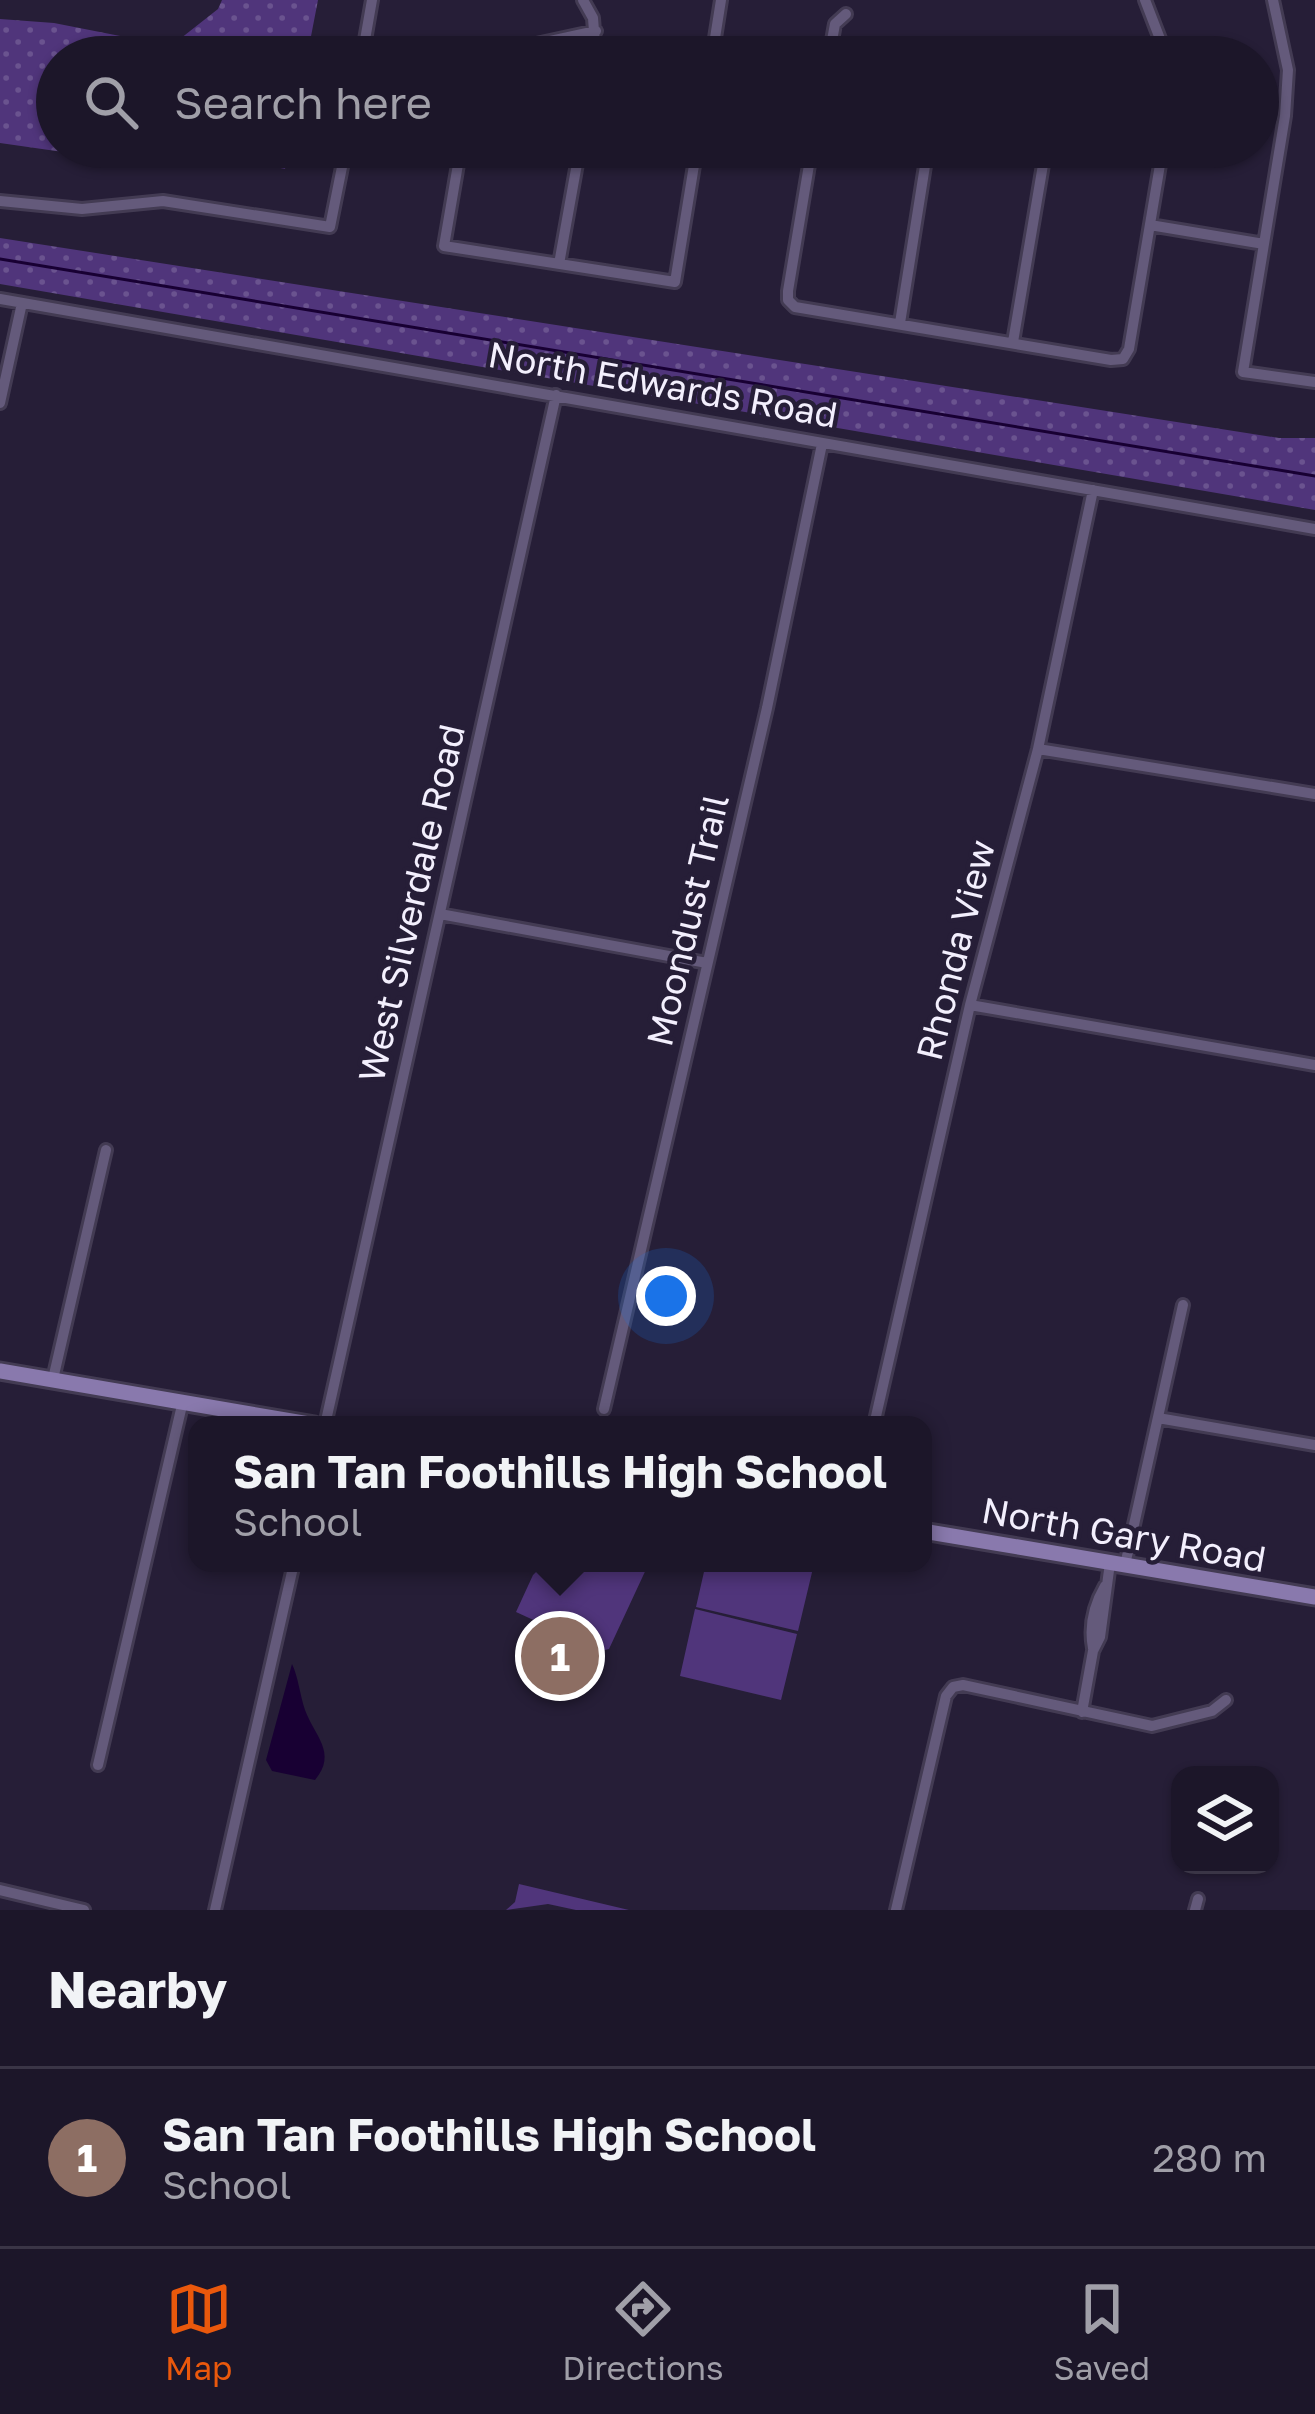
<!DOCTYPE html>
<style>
:root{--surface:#1c1629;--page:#251f31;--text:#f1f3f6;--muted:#a09fa8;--line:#3a3546;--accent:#ea580c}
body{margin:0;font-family:"Golos Text",sans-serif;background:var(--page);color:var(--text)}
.controls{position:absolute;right:36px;bottom:36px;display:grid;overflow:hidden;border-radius:24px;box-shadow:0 3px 9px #0004}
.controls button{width:108px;height:108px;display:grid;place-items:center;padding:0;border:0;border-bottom:3px solid var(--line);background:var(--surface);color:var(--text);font:60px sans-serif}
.you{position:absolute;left:666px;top:1296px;width:42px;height:42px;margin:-30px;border:9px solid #fff;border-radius:50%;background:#1a73e8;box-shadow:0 0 0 18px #1a73e833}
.badge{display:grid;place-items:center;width:78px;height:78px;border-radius:50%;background:var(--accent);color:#fff;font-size:39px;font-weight:700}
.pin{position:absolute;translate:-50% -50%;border:6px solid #fff;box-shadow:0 3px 12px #0006}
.popup{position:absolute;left:188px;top:1416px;width:744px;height:156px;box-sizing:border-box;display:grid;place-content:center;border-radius:24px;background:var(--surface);filter:drop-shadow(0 3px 9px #0005);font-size:39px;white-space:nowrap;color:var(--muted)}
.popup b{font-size:45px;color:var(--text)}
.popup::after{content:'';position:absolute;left:50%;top:100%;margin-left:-24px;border:24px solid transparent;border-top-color:var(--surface)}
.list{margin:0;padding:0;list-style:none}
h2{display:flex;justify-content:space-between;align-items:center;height:156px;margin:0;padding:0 48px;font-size:51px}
h2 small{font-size:39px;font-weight:400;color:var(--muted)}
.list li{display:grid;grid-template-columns:78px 1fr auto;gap:36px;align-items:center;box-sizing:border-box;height:180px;padding:0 48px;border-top:3px solid var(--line)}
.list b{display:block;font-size:45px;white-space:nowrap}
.list p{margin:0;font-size:39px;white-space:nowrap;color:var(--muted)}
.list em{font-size:39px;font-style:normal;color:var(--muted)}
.icon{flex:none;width:66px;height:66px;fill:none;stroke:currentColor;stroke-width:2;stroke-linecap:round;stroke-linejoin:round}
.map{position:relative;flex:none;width:1315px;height:1910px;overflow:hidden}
.search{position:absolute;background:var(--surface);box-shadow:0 3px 9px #0004;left:36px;right:36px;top:36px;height:132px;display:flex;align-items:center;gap:30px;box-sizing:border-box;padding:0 42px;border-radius:66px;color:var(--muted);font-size:45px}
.sheet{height:336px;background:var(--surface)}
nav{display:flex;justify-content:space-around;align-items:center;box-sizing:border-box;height:168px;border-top:3px solid var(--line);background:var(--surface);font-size:33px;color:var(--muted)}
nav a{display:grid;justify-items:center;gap:6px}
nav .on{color:var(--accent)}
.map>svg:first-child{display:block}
</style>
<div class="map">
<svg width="1315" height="1910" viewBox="0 0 1315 1910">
<defs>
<pattern id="grass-dots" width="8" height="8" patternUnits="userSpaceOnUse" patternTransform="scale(3)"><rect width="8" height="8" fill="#50357b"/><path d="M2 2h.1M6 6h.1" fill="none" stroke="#6a538f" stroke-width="1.8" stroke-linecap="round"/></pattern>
</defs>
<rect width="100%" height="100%" fill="#261e37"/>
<path fill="url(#grass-dots)" d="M222,0H318L307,57H57V147H153L84,155L0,143V19L54,23L171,46L218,9Z
M183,147H289L285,169Z
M0,238L1279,438H1315V510L0,284Z"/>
<path fill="#50357b" d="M545,1563H649L609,1649L601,1651L516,1612L533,1575Z
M706,1563L814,1564L798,1631L696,1607Z
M695,1609L797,1634L781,1700L680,1676Z
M519,1884L629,1910H576L548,1904L506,1910L515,1902Z"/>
<path fill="#180033" d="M292,1664C298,1676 300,1695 305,1710C314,1735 338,1753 315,1780L272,1771L266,1760Z"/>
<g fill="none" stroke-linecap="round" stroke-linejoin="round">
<path stroke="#180033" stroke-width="3" d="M0,259L1315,476"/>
<g stroke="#433b53" stroke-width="16">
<path id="street" d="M583,0L593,18L596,57
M1145,0L1167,57
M1273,0L1288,70L1285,116L1243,372L1315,382
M362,57L372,0
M477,57L596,31
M712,57L721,0
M829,57L835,24L846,14
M461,147L444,246L675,282L697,147
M812,147L788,291V300L795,307L1111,360L1123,359L1129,349L1163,147
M0,201L82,209L163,201L330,227L346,147
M1150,225L1264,244
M559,264L580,147
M0,299L1315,529
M900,323L928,147
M1013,342L1046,147
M0,403L22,303
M1038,749L1315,794
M440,914L707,963
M970,1005L1315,1065
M53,1379L106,1150
M604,1409L767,708L822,444
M1158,1418L1315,1445
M325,1425L556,395
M874,1425L970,1005L1038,749L1093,490
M1125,1565L1183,1305
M1093,1648C1089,1627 1094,1605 1105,1586
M1082,1712L1093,1651L1100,1637L1110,1563
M98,1765L183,1401
M0,1890L84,1910
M215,1910L294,1563
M896,1910L946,1696L953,1687L963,1685L1152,1726L1212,1711L1226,1700
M1195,1910L1198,1899"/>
</g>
<g stroke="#433b53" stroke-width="21">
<path id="secondary" d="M0,1371L315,1425
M923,1531L1315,1597"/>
</g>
<use href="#street" stroke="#645a7b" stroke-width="10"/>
<use href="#secondary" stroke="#8979ad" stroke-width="15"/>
</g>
<g text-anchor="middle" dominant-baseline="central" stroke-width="9" stroke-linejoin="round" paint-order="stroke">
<g font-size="36" fill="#f3effd" stroke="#261e37">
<text transform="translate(663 384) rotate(10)">North Edwards Road</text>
<text transform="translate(411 903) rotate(-77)">West Silverdale Road</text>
<text transform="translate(687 920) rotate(-77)">Moondust Trail</text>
<text transform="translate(955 950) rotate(-76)">Rhonda View</text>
<text transform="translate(1124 1534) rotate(10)">North Gary Road</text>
</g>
</g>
</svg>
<div class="controls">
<button><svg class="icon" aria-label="layers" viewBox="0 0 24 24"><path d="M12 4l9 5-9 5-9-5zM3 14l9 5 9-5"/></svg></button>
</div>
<div class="you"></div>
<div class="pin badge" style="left:560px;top:1656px;background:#8d6e63">1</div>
<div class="popup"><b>San Tan Foothills High School</b>School</div>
<div class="search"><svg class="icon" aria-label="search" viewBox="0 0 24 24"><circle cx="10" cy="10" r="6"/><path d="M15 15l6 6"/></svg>Search here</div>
</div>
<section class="sheet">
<h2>Nearby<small></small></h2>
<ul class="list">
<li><span class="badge" style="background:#8d6e63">1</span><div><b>San Tan Foothills High School</b><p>School</p></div><em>280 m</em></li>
</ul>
</section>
<nav>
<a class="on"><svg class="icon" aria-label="map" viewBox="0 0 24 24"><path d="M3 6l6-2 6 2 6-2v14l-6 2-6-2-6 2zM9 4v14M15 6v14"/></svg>Map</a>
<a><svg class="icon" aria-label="directions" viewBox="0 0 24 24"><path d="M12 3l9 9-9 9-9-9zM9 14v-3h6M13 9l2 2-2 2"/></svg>Directions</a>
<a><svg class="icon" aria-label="saved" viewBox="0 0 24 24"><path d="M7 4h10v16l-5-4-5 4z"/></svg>Saved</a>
</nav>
